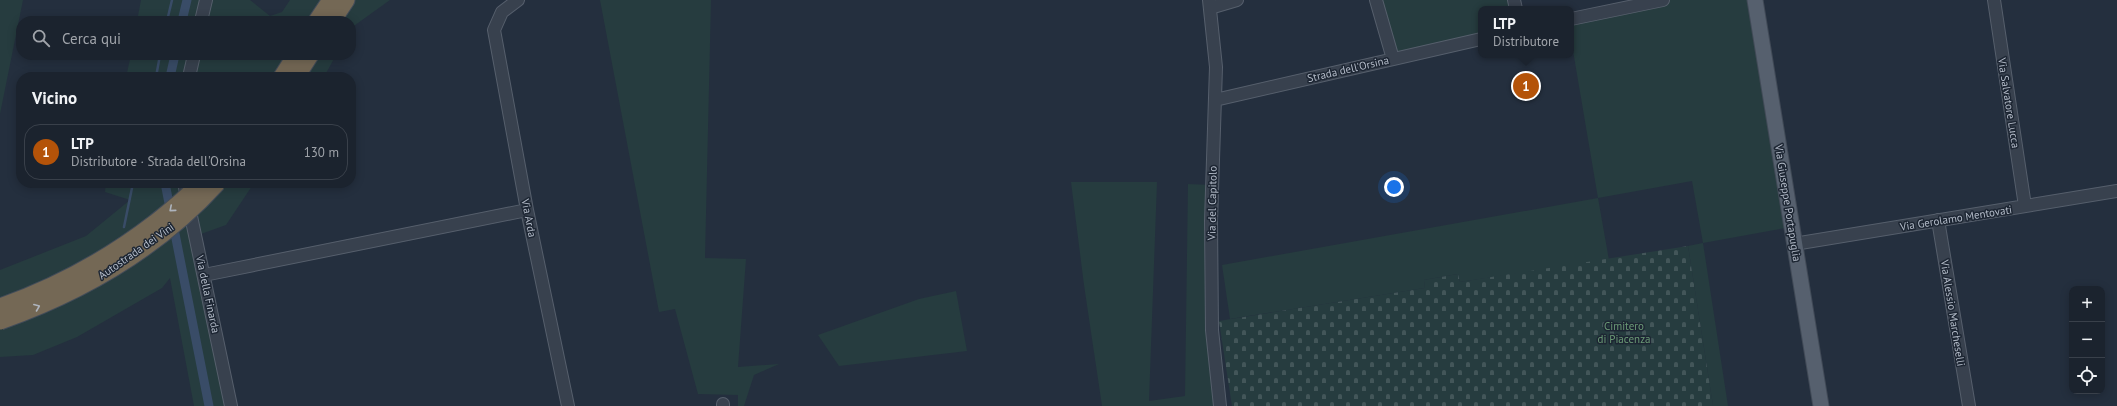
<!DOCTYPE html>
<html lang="it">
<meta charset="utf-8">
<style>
:root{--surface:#1b232e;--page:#242b36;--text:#f1f3f6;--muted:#a0a4aa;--line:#39404a;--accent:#b45309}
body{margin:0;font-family:"PT Sans",sans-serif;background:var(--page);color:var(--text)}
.controls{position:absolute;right:12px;bottom:12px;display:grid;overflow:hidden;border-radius:8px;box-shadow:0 2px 10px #0003}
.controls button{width:36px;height:36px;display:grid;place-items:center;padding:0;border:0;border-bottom:1px solid var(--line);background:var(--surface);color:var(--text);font:20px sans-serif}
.you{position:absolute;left:1394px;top:187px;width:14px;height:14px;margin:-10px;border:3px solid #fff;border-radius:50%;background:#1a73e8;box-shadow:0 0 0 6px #1a73e833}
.badge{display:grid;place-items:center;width:26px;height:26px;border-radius:50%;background:var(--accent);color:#fff;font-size:13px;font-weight:700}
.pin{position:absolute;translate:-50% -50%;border:2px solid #fff;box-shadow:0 1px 4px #0006}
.popup{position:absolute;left:1478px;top:6px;width:96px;height:52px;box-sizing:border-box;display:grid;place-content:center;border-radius:8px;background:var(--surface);filter:drop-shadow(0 1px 3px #0005);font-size:13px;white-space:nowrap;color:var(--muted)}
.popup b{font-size:15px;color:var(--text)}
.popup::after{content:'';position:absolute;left:50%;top:100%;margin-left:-8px;border:8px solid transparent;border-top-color:var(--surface)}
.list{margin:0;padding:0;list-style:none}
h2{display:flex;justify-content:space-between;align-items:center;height:52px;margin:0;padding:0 16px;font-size:17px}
h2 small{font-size:13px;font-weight:400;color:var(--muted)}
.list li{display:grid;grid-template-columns:26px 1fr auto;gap:12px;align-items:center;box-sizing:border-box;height:56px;margin:0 8px 8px;padding:0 8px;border:1px solid var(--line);border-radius:16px}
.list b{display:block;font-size:15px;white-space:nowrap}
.list p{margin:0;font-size:13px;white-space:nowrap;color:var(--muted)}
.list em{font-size:13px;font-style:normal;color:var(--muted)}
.icon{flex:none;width:22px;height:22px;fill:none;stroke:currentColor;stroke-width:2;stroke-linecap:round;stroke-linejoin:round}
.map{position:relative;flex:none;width:2117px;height:406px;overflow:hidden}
.search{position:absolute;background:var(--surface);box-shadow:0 2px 10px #0003;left:16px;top:16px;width:340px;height:44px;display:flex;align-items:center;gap:10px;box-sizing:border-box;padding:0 14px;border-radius:16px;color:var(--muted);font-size:15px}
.panel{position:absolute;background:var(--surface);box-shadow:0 2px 10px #0003;left:16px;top:72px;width:340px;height:116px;border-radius:16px}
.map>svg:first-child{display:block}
</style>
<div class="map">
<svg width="2117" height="406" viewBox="0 0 2117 406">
<defs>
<pattern id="cemetery-stones" width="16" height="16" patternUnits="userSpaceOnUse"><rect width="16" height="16" fill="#263c3f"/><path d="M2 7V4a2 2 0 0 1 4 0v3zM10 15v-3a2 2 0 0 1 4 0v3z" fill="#435659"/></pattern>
</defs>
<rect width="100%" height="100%" fill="#242f3e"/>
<path fill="#263c3f" d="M0,0H23L0,114Z
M141,0H250L270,16L282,12L290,0H390L351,28V21H137Z
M600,0H711L705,258L746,259L738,367L779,364L754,375L744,406H738V395L698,394L675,309L659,312Z
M1377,0H1513L1516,9H1481V38L1393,59Z
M1663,0H1754L1791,227L1703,243L1728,406H1713L1688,246L1703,243L1692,181L1598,198L1609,260L1460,282L1458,274L1424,280L1425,288L1230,319L1222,265L1598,198L1571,39V19Z
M131,55H336L324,77H126Z
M1071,182H1157L1149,401L1185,396L1188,184L1212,185L1217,406H1102L1084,285Z
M106,183H254L226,225L201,234L234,406H194L170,278L162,288L77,337L33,355L0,357V270L86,236L130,200L105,192Z
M956,291L967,351L839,366L818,335L919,299Z"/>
<path fill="url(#cemetery-stones)" d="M1688,246L1713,406H1232L1219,321L1425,288L1424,280L1458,274L1460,282Z"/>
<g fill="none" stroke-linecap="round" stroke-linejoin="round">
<path stroke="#394c67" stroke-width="2.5" d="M167,21L172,0
M156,77L160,55
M124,227L133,183"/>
<path stroke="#394c67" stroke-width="9" d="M182,21L187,0
M170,77L175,55
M165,183L209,406"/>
<g stroke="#565f6c" stroke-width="14">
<path id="minor" d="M518,0L502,12L494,30L527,210L568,406
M1209,0L1216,67L1211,221L1212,330L1220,406
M1376,0L1393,59
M1514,0L1516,9
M1994,0L2025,206
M1210,8L1237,0
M1571,19L1663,0
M201,21L206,0
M189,77L194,55
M1215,100L1481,39
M184,183L231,406
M1938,220L1969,406
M1794,244L2117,191
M204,275L527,210
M723,404V406"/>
</g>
<g stroke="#414a57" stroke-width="17">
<path id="major" d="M1755,0L1821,406"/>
</g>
<g stroke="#434c59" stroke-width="19">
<path id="highway" d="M317,21L331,0
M332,21L346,0
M282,77L296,55
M296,77L310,55"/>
</g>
<use href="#minor" stroke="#38414e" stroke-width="12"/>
<use href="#major" stroke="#56606e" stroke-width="15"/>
<use href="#highway" stroke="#746855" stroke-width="17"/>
<g stroke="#434c59" stroke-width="19" stroke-linecap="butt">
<path id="highway-bridge" d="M0,307C57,287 107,260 155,223C170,211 187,198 200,183
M0,321C82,292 158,248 217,183"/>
</g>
<use href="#highway-bridge" stroke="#746855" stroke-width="17"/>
</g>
<defs><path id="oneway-chevron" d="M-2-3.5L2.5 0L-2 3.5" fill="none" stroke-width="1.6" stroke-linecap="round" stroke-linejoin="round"/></defs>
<g stroke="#aeb4bd">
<use href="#oneway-chevron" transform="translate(172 209) rotate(139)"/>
<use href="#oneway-chevron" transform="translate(37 307) rotate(-22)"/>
</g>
<g text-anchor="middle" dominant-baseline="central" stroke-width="3" stroke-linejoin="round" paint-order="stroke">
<g font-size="11" fill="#b4bcc9" stroke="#1d2633">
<text transform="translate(1348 69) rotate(-13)">Strada dell'Orsina</text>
<text transform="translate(2009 103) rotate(81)">Via Salvatore Lucca</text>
<text transform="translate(1212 203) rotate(-89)">Via del Capitolo</text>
<text transform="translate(1788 203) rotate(81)">Via Giuseppe Portapuglia</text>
<text transform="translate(529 218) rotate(79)">Via Arda</text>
<text transform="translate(1956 218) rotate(-9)">Via Gerolamo Mentovati</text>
<text transform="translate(136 251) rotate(-35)">Autostrada dei Vini</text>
<text transform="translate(208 294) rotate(78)">Via della Finarda</text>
<text transform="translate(1953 313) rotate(81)">Via Alessio Marcheselli</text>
</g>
<g font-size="11" fill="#6b9a76" stroke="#1d2633">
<text x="1624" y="326">Cimitero<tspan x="1624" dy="13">di Piacenza</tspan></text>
</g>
</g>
</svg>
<div class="controls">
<button>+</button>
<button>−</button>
<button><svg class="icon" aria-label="locate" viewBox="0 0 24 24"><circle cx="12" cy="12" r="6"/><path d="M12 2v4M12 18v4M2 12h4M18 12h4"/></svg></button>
</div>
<div class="you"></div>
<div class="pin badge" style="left:1526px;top:86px">1</div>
<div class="popup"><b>LTP</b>Distributore</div>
<div class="search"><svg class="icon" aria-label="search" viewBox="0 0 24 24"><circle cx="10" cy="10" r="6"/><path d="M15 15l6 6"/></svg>Cerca qui</div>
<section class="panel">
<h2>Vicino<small></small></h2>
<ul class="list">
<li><span class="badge">1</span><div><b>LTP</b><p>Distributore · Strada dell'Orsina</p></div><em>130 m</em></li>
</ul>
</section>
</div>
